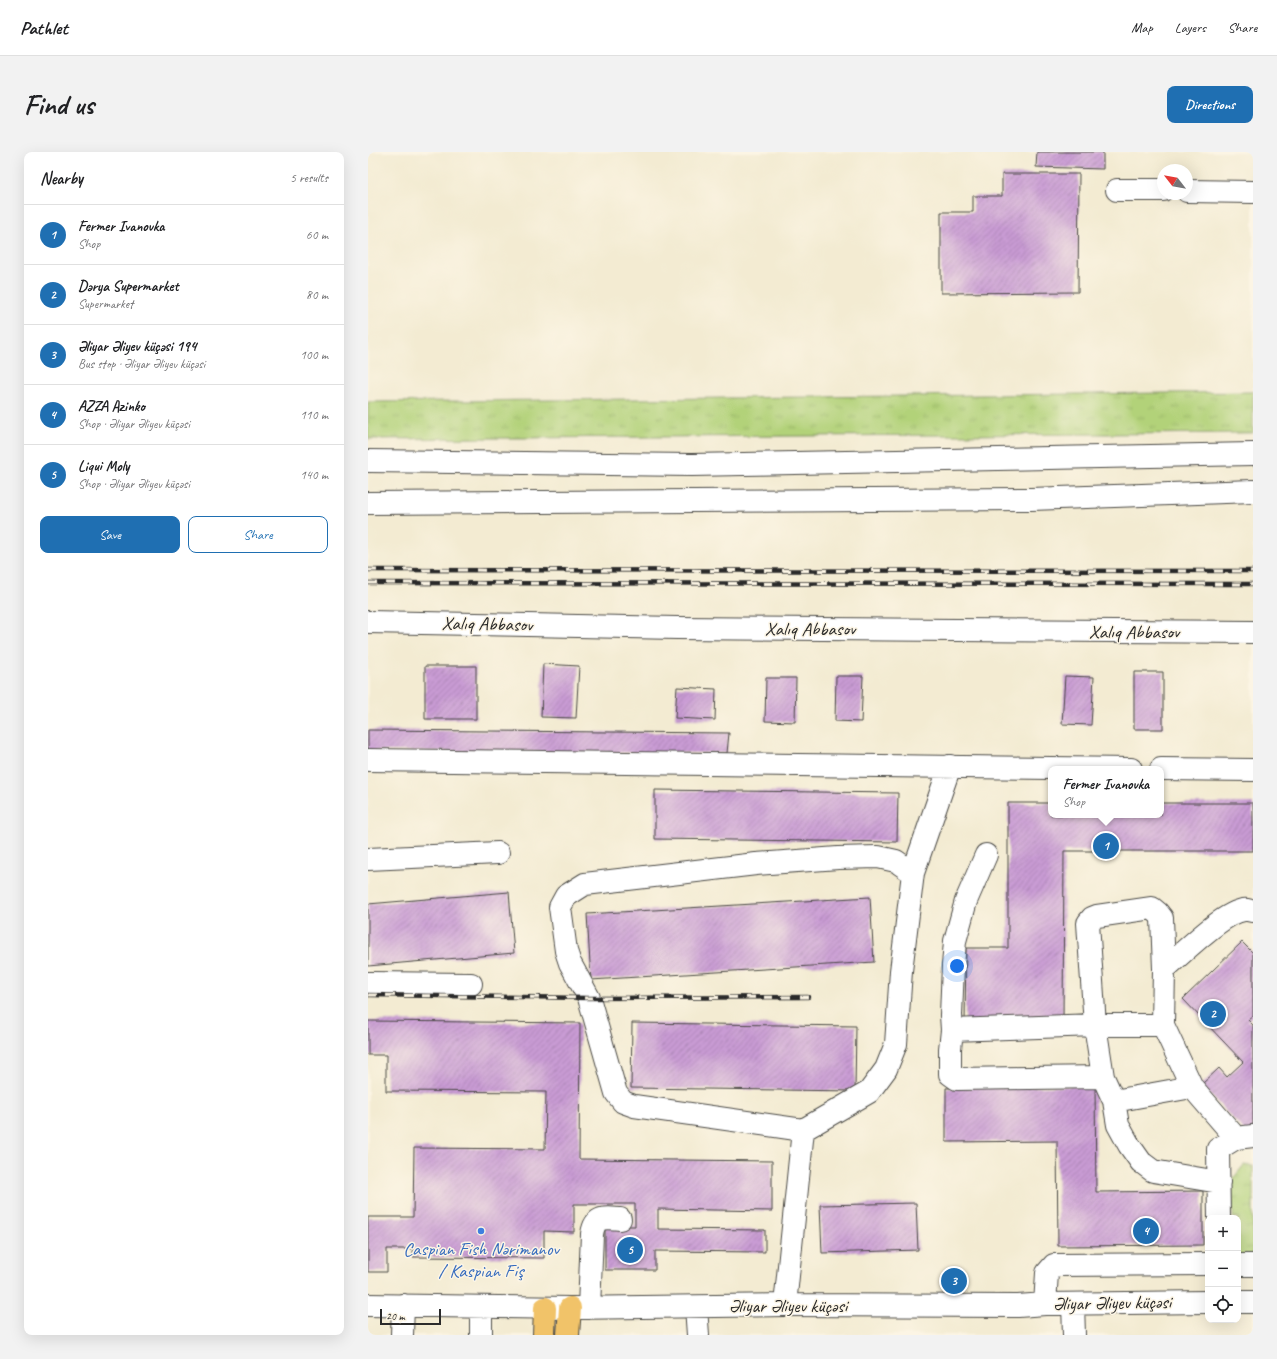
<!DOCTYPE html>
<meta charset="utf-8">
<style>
:root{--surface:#fff;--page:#f2f2f2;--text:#202124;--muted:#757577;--line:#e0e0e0;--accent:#1f6fb2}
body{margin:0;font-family:Caveat,sans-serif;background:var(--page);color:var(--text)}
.controls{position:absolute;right:12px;bottom:12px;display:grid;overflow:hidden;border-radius:8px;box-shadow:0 4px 16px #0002}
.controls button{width:36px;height:36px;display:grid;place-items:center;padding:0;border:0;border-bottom:1px solid var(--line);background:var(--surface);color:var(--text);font:20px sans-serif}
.compass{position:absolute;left:789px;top:12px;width:36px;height:36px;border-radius:50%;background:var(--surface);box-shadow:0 4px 16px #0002;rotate:301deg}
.scale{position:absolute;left:12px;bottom:10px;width:61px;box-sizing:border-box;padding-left:4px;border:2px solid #2b2b2b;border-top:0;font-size:11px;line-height:14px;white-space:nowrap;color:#2b2b2b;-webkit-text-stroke:3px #fcf5e5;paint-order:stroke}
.you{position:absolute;left:589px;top:814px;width:14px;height:14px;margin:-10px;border:3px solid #fff;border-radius:50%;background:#1a73e8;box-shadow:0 0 0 6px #1a73e833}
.badge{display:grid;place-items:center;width:26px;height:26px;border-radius:50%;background:var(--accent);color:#fff;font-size:13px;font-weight:700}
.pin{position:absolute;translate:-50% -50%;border:2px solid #fff;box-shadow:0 1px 4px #0006}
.popup{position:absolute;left:680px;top:614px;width:116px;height:52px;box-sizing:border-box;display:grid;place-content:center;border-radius:8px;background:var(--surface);filter:drop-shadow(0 1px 3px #0005);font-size:13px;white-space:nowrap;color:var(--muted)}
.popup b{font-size:15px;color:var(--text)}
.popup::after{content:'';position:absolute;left:50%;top:100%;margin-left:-8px;border:8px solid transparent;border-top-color:var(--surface)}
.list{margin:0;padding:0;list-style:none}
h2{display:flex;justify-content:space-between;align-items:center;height:52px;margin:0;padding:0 16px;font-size:17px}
h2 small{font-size:13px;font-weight:400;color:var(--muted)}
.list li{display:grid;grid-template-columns:26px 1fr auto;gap:12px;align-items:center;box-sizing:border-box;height:60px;padding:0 16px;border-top:1px solid var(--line)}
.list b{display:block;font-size:15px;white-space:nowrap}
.list p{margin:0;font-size:13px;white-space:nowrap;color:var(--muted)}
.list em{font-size:13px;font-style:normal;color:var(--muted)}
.actions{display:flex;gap:8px;padding:12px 16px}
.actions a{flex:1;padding:9px 0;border:1px solid var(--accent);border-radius:8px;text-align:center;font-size:14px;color:var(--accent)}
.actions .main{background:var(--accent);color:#fff}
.icon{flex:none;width:22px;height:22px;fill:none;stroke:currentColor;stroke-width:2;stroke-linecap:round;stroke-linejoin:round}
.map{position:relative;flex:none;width:885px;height:1183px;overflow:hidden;border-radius:8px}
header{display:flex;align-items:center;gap:24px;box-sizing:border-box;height:56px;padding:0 20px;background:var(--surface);border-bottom:1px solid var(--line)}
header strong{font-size:19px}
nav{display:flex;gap:22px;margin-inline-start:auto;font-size:14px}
.intro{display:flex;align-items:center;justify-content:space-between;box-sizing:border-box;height:96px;padding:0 24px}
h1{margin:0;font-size:28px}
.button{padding:10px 18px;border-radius:8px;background:var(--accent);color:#fff;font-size:14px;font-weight:700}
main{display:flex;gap:24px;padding:0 24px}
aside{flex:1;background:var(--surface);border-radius:8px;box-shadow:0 4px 16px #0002}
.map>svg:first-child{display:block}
</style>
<header>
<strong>Pathlet</strong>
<nav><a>Map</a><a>Layers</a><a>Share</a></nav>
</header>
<div class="intro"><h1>Find us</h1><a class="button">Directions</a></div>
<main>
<aside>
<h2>Nearby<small>5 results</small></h2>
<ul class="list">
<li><span class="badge">1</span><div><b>Fermer Ivanovka</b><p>Shop</p></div><em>60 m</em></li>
<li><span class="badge">2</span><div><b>Dərya Supermarket</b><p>Supermarket</p></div><em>80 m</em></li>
<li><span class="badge">3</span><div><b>Əliyar Əliyev küçəsi 194</b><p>Bus stop · Əliyar Əliyev küçəsi</p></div><em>100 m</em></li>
<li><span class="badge">4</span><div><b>AZZA Azinko</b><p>Shop · Əliyar Əliyev küçəsi</p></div><em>110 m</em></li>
<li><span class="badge">5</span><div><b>Liqui Moly</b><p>Shop · Əliyar Əliyev küçəsi</p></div><em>140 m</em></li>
</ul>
<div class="actions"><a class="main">Save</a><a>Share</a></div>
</aside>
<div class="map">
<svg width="885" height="1183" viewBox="0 0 885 1183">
<defs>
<pattern id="grass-tufts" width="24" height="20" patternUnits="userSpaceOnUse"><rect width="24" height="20" fill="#b2d279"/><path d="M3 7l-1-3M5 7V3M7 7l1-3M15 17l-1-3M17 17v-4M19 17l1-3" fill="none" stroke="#99b469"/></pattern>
<pattern id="building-hatch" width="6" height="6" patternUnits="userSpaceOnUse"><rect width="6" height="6" fill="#c99bd4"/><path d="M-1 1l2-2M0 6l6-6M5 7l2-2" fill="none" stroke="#a37fac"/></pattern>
</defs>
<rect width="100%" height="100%" fill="#fcf5e5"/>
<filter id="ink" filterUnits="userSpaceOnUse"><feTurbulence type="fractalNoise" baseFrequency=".025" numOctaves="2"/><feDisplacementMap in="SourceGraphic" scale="8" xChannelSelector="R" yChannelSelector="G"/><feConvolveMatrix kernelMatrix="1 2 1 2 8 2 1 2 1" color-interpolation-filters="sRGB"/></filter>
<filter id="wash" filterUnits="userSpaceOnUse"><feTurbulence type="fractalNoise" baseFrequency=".012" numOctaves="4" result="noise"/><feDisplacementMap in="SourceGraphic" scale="16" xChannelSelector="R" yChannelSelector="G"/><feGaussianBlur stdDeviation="0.9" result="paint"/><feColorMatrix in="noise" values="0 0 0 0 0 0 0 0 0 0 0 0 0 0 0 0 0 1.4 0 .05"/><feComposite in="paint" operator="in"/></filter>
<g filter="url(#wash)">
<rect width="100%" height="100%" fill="#f3ebd2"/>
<path fill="url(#grass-tufts)" stroke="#6e7e52" d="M885,240V281L0,287V250Z
M876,1013L885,1014V1103L870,1104V1066H865L864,1028Z"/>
<g id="blocks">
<path fill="url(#building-hatch)" d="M669,0H735V17L668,15Z
M634,22H711L710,140L573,141V60H605V44H634Z
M175,512L211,514L208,566L173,565Z
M57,514H108V567H57Z
M766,520H795V577H766Z
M468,524H495L493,570L467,569Z
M697,524L726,525L723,573L694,572Z
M398,526H428L427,570L397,569Z
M309,535L348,537L347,568L307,566Z
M0,578L361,581L359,601L0,599Z
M287,638L530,641L529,690L287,687Z
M640,651H683V663H793V651H885V699H696L695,870H597L598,796H640Z
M141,740L146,801L0,814V752Z
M502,745L506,810L223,828L219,762Z
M874,790L885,801V864L880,868L885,873V981L881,984L833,933L851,916L859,925L875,910L815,847Z
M0,869L212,871L211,1007L404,1009V1059L290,1057V1077L397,1078V1100L287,1099V1118H237V1074H267V1052H206V1080L176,1079V1106L45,1105V1097H19V1120H0V1065H45L46,996L177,997L178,940L18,939V903H0Z
M264,871L488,874L487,939L263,936Z
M727,934L728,1040L835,1039V1093L690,1094L689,989L578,990V936Z
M548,1051L550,1098L454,1101L452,1053Z"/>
</g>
</g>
<g filter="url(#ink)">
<use href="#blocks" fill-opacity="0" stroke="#494844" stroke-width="1"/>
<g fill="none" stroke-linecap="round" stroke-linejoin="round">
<g stroke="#494844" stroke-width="24">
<path id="minor" d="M749,38H795
M819,39L885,40
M0,309L324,313L885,302
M0,351L663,347L885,339
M0,470L309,476L885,480
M0,608L763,617
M793,617L885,618
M0,707L130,701
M796,817C813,803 855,760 876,758C878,757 882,759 885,759
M0,831L103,832
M584,878L583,863L585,814L587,789L598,749L618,703
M735,925L589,927L582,922V897L584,878L727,873H795
M746,949L824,935
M435,978L501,940L518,917L528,892L533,819L545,721L582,614
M851,1030L785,1019L773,1010L761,993L750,973L746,949L735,925L727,873L720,771L724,766L729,764L784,756L790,761L794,766L796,817L795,873L824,935L868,986
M851,1066L850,997L868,986L885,984
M870,1113H885
M870,1150H885
M677,1152L679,1121L686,1113L840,1112
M705,1152L706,1183
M0,1153L202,1156L417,1153L650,1154L677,1152L840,1150
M417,1153L435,978L266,954L255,950L248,941L221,846L202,811L198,799L192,755L198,744L217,732L388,712L470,706L510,705L528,709L545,721
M113,1155V1183
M328,1155L330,1183
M221,1156L224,1082C227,1063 237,1066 252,1067
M34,1183L35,1153"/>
</g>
<g stroke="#494844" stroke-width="24">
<path id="major" d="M176,1183L177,1156
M200,1183L202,1156"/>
</g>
<use href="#minor" stroke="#fff" stroke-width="22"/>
<use href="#major" stroke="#f1c369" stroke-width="22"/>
<g stroke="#2b2b2b" stroke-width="4.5">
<path id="rail" d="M0,418L885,419
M0,431L885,432
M0,843L221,846L440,845"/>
</g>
<use href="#rail" stroke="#fcf5e5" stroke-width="3" stroke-dasharray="9" stroke-linecap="butt"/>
</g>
</g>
<circle fill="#3f7fe0" stroke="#fcf5e5" stroke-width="1.5" cx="113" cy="1079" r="4"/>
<g text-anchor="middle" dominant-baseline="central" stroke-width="3" stroke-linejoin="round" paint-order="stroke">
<g font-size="19" fill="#2b2b2b" stroke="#fcf5e5">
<text transform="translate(119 472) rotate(1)">Xalıq Abbasov</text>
<text x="442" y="477">Xalıq Abbasov</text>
<text x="766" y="480">Xalıq Abbasov</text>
<text transform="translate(744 1151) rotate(-1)">Əliyar Əliyev küçəsi</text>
<text x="420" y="1154">Əliyar Əliyev küçəsi</text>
</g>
<g font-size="19" fill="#366cbe" stroke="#fcf5e5">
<text x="113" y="1097">Caspian Fish Nərimanov<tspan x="113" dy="22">/ Kaspian Fiş</tspan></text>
</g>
</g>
</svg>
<div class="controls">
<button>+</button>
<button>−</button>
<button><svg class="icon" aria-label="locate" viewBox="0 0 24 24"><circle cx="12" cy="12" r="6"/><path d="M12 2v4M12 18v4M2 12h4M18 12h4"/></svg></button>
</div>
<svg class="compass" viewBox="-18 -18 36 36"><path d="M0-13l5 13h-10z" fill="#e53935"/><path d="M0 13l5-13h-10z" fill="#757577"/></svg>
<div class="scale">20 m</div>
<div class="you"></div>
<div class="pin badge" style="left:738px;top:694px">1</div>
<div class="popup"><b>Fermer Ivanovka</b>Shop</div>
<div class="pin badge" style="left:845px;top:862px">2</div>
<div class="pin badge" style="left:586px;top:1129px">3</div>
<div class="pin badge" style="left:778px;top:1079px">4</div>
<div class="pin badge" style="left:262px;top:1098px">5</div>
</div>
</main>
